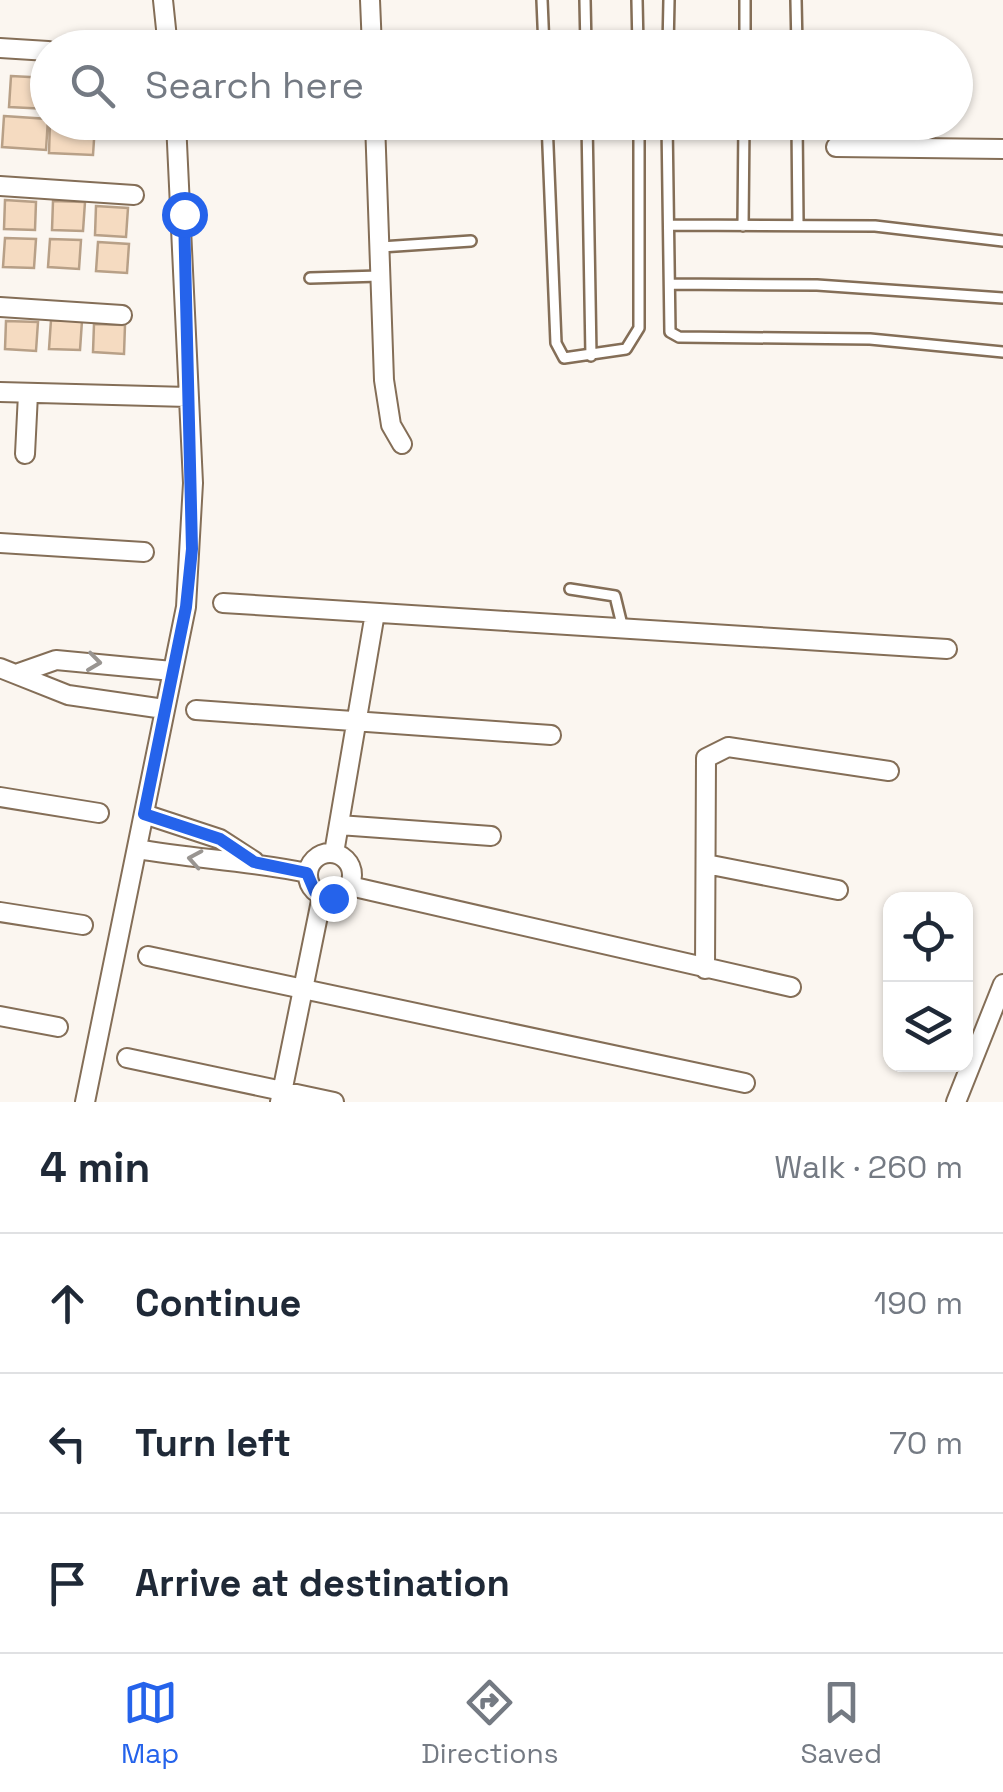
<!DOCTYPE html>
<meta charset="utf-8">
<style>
:root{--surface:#fff;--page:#f2f2f3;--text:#1f2937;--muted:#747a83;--line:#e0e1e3;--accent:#2563eb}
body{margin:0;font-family:"Space Grotesk",sans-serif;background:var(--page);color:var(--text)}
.controls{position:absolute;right:30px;bottom:30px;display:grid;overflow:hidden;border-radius:20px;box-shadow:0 2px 8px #0004}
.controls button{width:90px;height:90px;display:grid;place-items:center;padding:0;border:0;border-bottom:2px solid var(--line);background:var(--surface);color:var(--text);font:50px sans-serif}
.stop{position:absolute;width:30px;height:30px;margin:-22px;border:8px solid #2563eb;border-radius:50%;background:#fff}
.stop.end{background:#2563eb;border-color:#fff;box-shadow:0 2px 10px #0008}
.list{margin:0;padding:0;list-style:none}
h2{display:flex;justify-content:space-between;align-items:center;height:130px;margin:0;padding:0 40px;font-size:42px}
h2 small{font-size:32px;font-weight:400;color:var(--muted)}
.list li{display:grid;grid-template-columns:65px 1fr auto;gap:30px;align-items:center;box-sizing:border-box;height:140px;padding:0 40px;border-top:2px solid var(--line)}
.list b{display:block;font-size:38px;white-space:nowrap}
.list em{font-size:32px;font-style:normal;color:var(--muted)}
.icon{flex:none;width:55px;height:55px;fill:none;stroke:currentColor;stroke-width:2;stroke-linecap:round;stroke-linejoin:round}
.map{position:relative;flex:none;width:1003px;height:1102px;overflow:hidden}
.search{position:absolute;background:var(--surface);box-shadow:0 2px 8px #0004;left:30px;right:30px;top:30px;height:110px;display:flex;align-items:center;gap:25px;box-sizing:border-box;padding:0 35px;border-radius:55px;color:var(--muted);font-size:38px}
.sheet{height:550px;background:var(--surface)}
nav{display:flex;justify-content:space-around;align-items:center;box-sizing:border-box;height:140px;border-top:2px solid var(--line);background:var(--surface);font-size:28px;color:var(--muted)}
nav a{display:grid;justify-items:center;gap:5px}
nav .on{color:var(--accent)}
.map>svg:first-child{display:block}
</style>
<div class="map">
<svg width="1003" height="1102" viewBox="0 0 1003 1102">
<rect width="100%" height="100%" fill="#fbf6f0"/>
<path fill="#f5dbc1" stroke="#b8a087" stroke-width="2.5" d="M11,76L48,78V109L9,107Z
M4,116L48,119L46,150L2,147Z
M50,122L95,125L93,155L49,153Z
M5,200L36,202L35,230L4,229Z
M53,201L85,202L83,231L52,230Z
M96,206L128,208L126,237L95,235Z
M5,238L36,239L34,268L3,267Z
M50,239L81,240L79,269L48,267Z
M98,242L129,244L127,273L96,271Z
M51,320L82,321L80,350L49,349Z
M6,321L38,322L36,351L5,349Z
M94,324L125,325L124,354L93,352Z"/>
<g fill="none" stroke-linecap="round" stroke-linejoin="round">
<g stroke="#846e57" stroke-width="14">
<path id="lane" d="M542,0L544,48
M585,0L586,48
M637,0L638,48
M796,0L797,48
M668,48L669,0
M745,48V0
M547,122L556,343L564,358L626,349L639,328V122
M587,122L591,356
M667,122L670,332L679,337L870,339L1003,352
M797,122L798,224
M670,225L875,226L1003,241
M743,226L744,122
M381,247L471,241
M310,278L380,276
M670,284L817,285L1003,298
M570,589L615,596L623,629"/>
</g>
<g stroke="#846e57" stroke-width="22">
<path id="street" d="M163,0L168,48
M370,0L372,48
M0,48L48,51
M375,122L384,380L391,425L402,444
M836,147L1003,149
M0,186L134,195
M0,307L122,315
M0,392L188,397
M25,454L28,394
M0,543L144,552
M223,603L947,649
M0,668L68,695L164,709
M19,673L56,660L172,671
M196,710L551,735
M0,797L99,813
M144,814L220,839L254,861
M339,825L491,836
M137,849C194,859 251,861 307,873
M308 875a22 22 0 1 1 44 0a22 22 0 1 1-44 0Z
M334,853L375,613
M706,864L838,890
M350,886L791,987
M0,912L83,925
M148,956L745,1083
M705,969L706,758L728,747L889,771
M0,1016L58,1027
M127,1058L334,1102
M85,1102L186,607L193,483L176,122
M280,1102L322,896
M956,1102L1003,984"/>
</g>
<use href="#lane" stroke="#fff" stroke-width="9"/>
<use href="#street" stroke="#fff" stroke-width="18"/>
</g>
<defs><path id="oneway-chevron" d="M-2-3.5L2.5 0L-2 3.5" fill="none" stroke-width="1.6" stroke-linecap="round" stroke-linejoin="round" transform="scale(2.5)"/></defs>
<g stroke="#999591">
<use href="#oneway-chevron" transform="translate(94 662) rotate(7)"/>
<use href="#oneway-chevron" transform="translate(195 859) rotate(-170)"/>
</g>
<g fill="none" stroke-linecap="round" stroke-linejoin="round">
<path stroke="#2563eb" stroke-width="12" d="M184,214L192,549L186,607L144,814L220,839L254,862L307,873L315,892L333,898"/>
</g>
</svg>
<div class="controls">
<button><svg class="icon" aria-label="locate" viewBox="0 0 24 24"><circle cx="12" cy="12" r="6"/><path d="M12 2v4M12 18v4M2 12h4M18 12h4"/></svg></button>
<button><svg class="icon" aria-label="layers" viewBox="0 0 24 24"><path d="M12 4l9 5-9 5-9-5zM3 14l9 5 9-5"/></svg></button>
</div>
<div class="stop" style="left:184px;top:214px"></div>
<div class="stop end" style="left:333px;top:898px"></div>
<div class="search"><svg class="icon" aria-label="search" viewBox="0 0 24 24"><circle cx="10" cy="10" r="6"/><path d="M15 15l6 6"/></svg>Search here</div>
</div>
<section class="sheet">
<h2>4 min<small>Walk · 260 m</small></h2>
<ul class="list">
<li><svg class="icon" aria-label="ahead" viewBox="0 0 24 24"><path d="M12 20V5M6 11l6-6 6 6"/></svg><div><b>Continue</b></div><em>190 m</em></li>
<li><svg class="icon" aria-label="left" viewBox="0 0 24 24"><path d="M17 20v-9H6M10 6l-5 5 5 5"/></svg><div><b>Turn left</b></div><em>70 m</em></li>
<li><svg class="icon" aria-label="arrive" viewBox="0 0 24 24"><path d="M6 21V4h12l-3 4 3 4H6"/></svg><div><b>Arrive at destination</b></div></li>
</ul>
</section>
<nav>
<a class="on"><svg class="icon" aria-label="map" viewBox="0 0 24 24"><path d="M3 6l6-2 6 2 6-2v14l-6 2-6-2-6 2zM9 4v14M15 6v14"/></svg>Map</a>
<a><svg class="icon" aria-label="directions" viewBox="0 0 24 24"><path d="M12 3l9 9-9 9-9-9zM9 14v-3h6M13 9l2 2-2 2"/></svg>Directions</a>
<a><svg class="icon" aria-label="saved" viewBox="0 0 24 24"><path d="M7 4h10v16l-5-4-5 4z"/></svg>Saved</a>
</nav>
